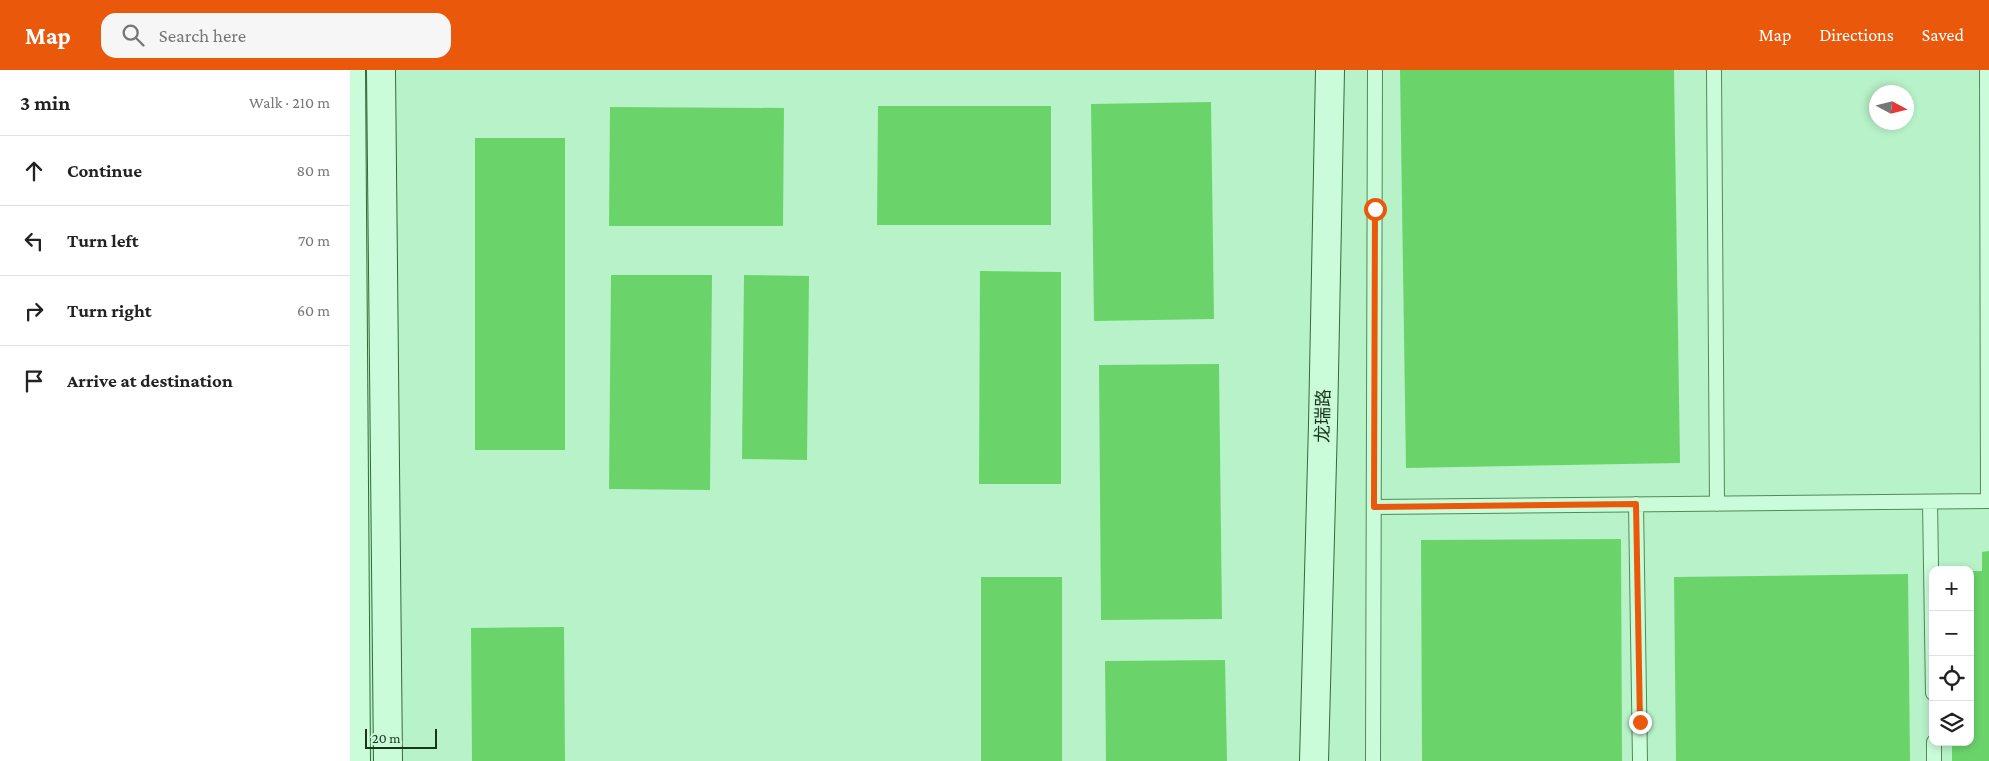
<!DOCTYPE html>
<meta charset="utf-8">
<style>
:root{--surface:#fff;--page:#f6f6f6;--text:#222;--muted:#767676;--line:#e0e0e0;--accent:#ea580c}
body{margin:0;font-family:"Crimson Pro","Noto Sans SC",serif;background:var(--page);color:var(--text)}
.controls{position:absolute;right:15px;bottom:15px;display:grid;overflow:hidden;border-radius:10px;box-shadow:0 2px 8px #0003}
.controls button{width:45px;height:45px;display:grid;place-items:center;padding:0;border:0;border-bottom:1px solid var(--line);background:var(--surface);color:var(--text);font:25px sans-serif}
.compass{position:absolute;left:1519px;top:15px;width:45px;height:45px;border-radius:50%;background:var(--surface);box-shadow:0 2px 8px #0003;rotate:97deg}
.scale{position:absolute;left:15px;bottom:12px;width:72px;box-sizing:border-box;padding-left:5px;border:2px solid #19361b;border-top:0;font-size:14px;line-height:18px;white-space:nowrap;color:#19361b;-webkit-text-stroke:4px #c8f8d7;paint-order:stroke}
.stop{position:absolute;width:15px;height:15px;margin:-11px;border:4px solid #ea580c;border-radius:50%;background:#fff}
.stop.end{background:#ea580c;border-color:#fff;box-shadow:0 1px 5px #0008}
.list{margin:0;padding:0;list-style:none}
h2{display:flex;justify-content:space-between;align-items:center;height:65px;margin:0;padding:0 20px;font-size:21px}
h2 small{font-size:16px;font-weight:400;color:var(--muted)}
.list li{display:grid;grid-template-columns:32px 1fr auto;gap:15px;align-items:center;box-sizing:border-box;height:70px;padding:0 20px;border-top:1px solid var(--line)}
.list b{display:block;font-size:19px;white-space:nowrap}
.list em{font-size:16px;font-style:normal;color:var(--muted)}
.icon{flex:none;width:28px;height:28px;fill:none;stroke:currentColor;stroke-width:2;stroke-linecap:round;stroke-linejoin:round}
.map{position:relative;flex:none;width:1639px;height:691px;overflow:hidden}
header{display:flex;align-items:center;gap:30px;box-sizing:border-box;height:70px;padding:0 25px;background:var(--accent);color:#fff}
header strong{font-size:24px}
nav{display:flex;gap:28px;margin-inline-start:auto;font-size:18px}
.search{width:350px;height:45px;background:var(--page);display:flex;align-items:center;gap:12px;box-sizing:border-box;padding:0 18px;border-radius:15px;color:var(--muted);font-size:19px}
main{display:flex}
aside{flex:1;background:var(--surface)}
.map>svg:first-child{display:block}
</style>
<header>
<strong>Map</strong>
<div class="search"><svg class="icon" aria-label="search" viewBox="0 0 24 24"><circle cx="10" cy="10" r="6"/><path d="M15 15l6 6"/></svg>Search here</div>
<nav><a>Map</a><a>Directions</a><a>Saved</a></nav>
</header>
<main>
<aside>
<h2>3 min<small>Walk · 210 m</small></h2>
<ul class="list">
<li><svg class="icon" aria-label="ahead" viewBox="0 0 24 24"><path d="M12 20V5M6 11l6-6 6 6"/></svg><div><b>Continue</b></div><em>80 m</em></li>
<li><svg class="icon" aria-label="left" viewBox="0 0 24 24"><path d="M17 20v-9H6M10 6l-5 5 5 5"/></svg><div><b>Turn left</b></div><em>70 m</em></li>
<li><svg class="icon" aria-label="right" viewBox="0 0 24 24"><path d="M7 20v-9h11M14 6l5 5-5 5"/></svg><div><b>Turn right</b></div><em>60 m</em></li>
<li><svg class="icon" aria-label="arrive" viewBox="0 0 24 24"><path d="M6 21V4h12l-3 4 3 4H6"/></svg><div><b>Arrive at destination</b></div></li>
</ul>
</aside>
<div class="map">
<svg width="1639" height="691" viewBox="0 0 1639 691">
<rect width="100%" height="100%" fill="#b8f2c9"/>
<path fill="#6ad46b" d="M1050,0H1324L1330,393L1056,398Z
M861,32L864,249L744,251L741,34Z
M528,36H701V155H527Z
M260,37L434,38L433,156H259Z
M125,68H215V380H125Z
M630,201L711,202V414H629Z
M261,205H362L360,420L259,419Z
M394,205L459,206L457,390L392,389Z
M869,294L872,549L751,550L749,295Z
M1271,469L1272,691H1072L1071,470Z
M1639,481V691H1602V672H1620V501H1632V482Z
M1558,504L1560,691H1326L1324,507Z
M631,507H712V691H631Z
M214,557L215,691H122L121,558Z
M875,590L877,691H756L755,591Z"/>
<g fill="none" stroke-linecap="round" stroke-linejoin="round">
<g stroke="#528959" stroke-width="16">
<path id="lane" d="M1364,0L1367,434
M1637,0L1638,431
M1580,432L1583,623
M1286,434L1290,691
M1024,437L1639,431
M1584,672V691
M1023,691L1025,0"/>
</g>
<g stroke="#356a3b" stroke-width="30">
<path id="secondary" d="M1,0L6,691
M31,0L38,691
M964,691L973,354L980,0"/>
</g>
<use href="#lane" stroke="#cbfcda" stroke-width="14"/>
<use href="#secondary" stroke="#cbfcda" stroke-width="28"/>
</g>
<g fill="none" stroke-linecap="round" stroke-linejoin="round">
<path stroke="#ea580c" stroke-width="6" d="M1025,139L1024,437L1286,434L1290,652"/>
</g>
<g text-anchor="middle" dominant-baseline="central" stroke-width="4" stroke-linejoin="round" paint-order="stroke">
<g font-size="18" fill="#19361b" stroke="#c8f8d7">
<text transform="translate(973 346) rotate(-89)">龙瑞路</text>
</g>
</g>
</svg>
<div class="controls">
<button>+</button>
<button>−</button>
<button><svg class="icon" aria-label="locate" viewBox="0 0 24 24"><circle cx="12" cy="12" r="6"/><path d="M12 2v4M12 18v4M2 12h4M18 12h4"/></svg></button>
<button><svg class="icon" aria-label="layers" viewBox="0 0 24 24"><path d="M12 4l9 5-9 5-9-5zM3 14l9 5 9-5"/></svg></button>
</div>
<svg class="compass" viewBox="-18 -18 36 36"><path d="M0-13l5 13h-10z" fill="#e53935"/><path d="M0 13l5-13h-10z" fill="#767676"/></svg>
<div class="scale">20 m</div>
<div class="stop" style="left:1025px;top:139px"></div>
<div class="stop end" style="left:1290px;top:652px"></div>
</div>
</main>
